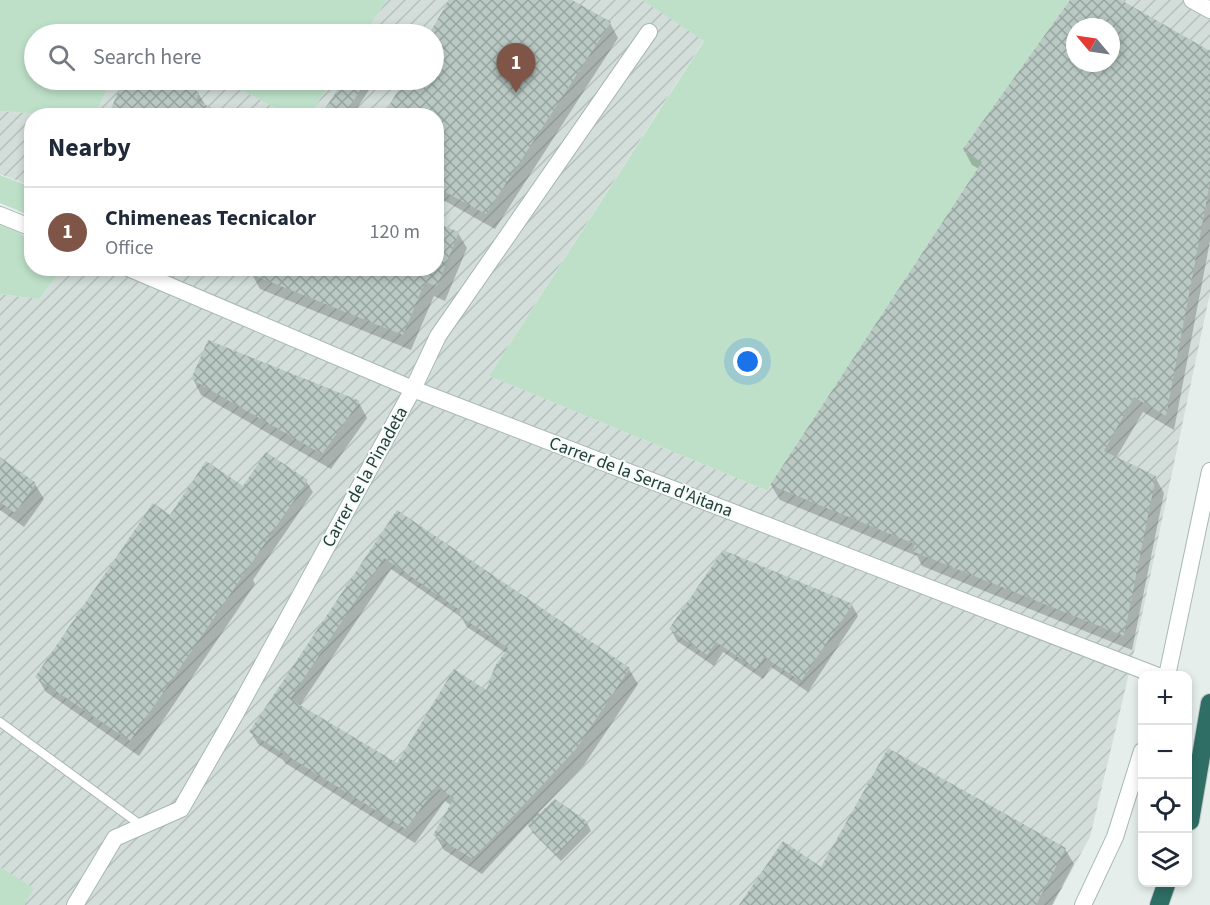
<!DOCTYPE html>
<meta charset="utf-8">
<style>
:root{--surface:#fff;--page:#f6f6f7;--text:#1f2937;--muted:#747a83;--line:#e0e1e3;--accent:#7f5548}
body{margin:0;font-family:"Source Sans 3",sans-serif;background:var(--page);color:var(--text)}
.controls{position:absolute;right:18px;bottom:18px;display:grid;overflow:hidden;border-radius:12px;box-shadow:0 3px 9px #0003}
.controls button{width:54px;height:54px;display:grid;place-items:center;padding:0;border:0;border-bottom:2px solid var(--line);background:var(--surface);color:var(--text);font:30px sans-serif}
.compass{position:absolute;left:1066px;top:18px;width:54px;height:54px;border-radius:50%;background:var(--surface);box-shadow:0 3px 9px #0003;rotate:299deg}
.you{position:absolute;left:748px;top:362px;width:21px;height:21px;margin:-15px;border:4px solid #fff;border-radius:50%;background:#1a73e8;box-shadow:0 0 0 9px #1a73e833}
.badge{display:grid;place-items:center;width:39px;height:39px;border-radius:50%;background:var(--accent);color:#fff;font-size:20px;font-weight:700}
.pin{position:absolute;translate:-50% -50px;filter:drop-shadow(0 2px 3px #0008)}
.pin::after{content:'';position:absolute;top:32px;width:21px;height:18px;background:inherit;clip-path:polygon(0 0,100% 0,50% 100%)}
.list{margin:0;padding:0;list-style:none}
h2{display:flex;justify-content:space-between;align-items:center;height:78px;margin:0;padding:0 24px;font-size:26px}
h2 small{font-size:20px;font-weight:400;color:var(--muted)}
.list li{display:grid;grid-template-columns:39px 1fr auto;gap:18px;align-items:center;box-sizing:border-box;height:90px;padding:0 24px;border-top:2px solid var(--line)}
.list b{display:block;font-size:22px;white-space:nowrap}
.list p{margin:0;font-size:20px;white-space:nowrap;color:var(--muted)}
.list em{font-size:20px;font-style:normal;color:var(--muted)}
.icon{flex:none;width:33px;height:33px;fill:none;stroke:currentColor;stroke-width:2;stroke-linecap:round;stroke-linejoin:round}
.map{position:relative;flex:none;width:1210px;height:905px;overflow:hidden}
.search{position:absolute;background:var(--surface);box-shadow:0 3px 9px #0003;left:24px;top:24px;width:420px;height:66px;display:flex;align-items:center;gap:15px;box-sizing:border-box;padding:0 21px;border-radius:33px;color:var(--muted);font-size:22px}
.panel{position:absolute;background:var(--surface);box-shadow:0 3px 9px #0003;left:24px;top:108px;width:420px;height:168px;border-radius:24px}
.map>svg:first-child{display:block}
</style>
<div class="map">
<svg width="1210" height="905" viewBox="0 0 1210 905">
<defs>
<pattern id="industrial-furrows" width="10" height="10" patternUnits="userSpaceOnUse" patternTransform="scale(1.5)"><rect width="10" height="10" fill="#d3deda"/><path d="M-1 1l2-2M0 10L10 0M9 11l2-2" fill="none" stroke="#b5c0bc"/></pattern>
<pattern id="building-cross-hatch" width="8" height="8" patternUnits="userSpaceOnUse" patternTransform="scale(1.5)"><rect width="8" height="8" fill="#bac9c4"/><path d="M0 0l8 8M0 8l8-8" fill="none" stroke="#97a5a0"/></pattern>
</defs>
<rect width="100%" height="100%" fill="#e5eeeb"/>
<path fill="url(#industrial-furrows)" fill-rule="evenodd" d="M387,0H642L704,40L489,376L768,491L770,485L981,162L962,150L1070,0H1210V293L1135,648L1090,837L1053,905H24L33,888L0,867V294L39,299L62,269L436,268V116L309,115L333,80H434V34H364ZM1075,27H1111V63H1075Z
M111,80H223L288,115L95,116Z
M0,111L56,115L32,116L31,186L0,174Z"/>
<path fill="#bee0c9" d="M0,0H387L364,34H142L133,30L131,34H34V80H111L95,116L56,115L0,111Z
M642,0H1070L962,150L982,162L770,485L768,491L489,376L704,41Z
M223,80H333L309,116L288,115Z
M0,175L31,187V216L0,203Z
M0,225L18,232L31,241L32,268L62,269L39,299L0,294Z
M0,867L34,888L24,905H0Z"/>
<path fill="#0003" fill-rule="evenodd" d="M450,0H569L610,23L618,38L495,229L436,196V116H385L405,80H434V34H431Z
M1072,0H1118L1210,53V241L1174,430L1143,412L1116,458L1155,477L1164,493L1132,650L922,566L917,556L780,500L771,485L979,169L972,165L964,150ZM1075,27H1111V63H1075Z
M125,80H164L198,93L206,106L110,116Z
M346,80H360L365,83L369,90L352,116H321Z
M458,233L467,248L445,301L434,296L411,350L260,289L252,274L436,268Z
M193,379L359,403L367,418L331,469L201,395Z
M0,459L35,484L44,499L24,527L0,510Z
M306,481L313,492L253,580L255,584L139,756L46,692L37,677L170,517Z
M398,512L629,669L638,684L584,765L538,813L540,815L555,801L587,823L591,831L561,861L533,833L528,824L482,874L444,850L435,835L452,806L445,801L415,843L285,763L283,760L258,744L251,732ZM391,569L461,617L467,627L506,653L487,692L397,766L299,707Z
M852,605L858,616L808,692L771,667L763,679L723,652L714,666L677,641L671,630Z
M1065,849L1074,864L1052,905H741L822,869Z"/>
<path fill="url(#building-cross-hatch)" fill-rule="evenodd" d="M449,0H572L611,22L486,214L436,187V116H383L404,80H434V34H429Z
M1070,0H1121L1210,51V183L1166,416L1134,397L1104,451L1156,476L1124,636L912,551L915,544L770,485L982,162L962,150ZM1075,27H1111V63H1075Z
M123,80H168L199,92L196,101L232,116H108Z
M344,80H363L366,81L344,116H320Z
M436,223L459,232L437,286L425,282L403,335L250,274L252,268H436Z
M208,340L360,401L322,454L191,379Z
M266,452L308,480L130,741L35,677L153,503L170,515L206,461L243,486Z
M0,457L36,483L15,513L0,502Z
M397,510L630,668L576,749L473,859L433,835L454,798L436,787L406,829L249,732ZM384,558L461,611L458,615L508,648L495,666L486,690L454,669L397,763L290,699Z
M723,550L853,604L801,681L764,657L756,669L716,642L707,655L669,629Z
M888,748L1066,848L1036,905H739L783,841L821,867Z
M555,799L588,822L556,854L527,825Z"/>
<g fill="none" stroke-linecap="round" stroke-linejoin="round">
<g stroke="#a7b7b3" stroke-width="10">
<path id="lane" d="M0,722L142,826"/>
</g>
<g stroke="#a7b7b3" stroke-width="18">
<path id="street" d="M1192,0L1210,10
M0,215L32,228
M128,268L413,389L1158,676
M1167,676L1210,471
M75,905L115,838L181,809L236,713L413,389L438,336L649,32
M1083,905L1115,837L1142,751"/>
</g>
<g stroke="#c1cac8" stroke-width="20">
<path id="highway" d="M1190,821L1210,703
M1159,905L1167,882"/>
</g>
<use href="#lane" stroke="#fff" stroke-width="8"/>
<use href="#street" stroke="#fff" stroke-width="16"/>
<use href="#highway" stroke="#2e6e64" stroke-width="18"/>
</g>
<g text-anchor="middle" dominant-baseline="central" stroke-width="4.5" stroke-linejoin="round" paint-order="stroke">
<g font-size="18" fill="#23413b" stroke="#f6faf8">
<text transform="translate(365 477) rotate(-61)">Carrer de la Pinadeta</text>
<text transform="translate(641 477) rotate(21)">Carrer de la Serra d'Aitana</text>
</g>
</g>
</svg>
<div class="controls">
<button>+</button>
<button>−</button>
<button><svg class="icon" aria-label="locate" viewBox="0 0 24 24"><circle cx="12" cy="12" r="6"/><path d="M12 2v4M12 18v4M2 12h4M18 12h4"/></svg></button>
<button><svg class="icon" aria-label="layers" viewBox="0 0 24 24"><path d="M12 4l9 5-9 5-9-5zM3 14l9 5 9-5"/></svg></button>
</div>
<svg class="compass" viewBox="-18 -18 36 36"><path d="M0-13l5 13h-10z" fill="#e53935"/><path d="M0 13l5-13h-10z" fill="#747a83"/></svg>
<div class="you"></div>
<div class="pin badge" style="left:516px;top:93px">1</div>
<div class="search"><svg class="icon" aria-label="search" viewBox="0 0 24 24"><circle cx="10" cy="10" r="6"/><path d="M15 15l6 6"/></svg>Search here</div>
<section class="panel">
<h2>Nearby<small></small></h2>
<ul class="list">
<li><span class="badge">1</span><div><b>Chimeneas Tecnicalor</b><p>Office</p></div><em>120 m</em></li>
</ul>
</section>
</div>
